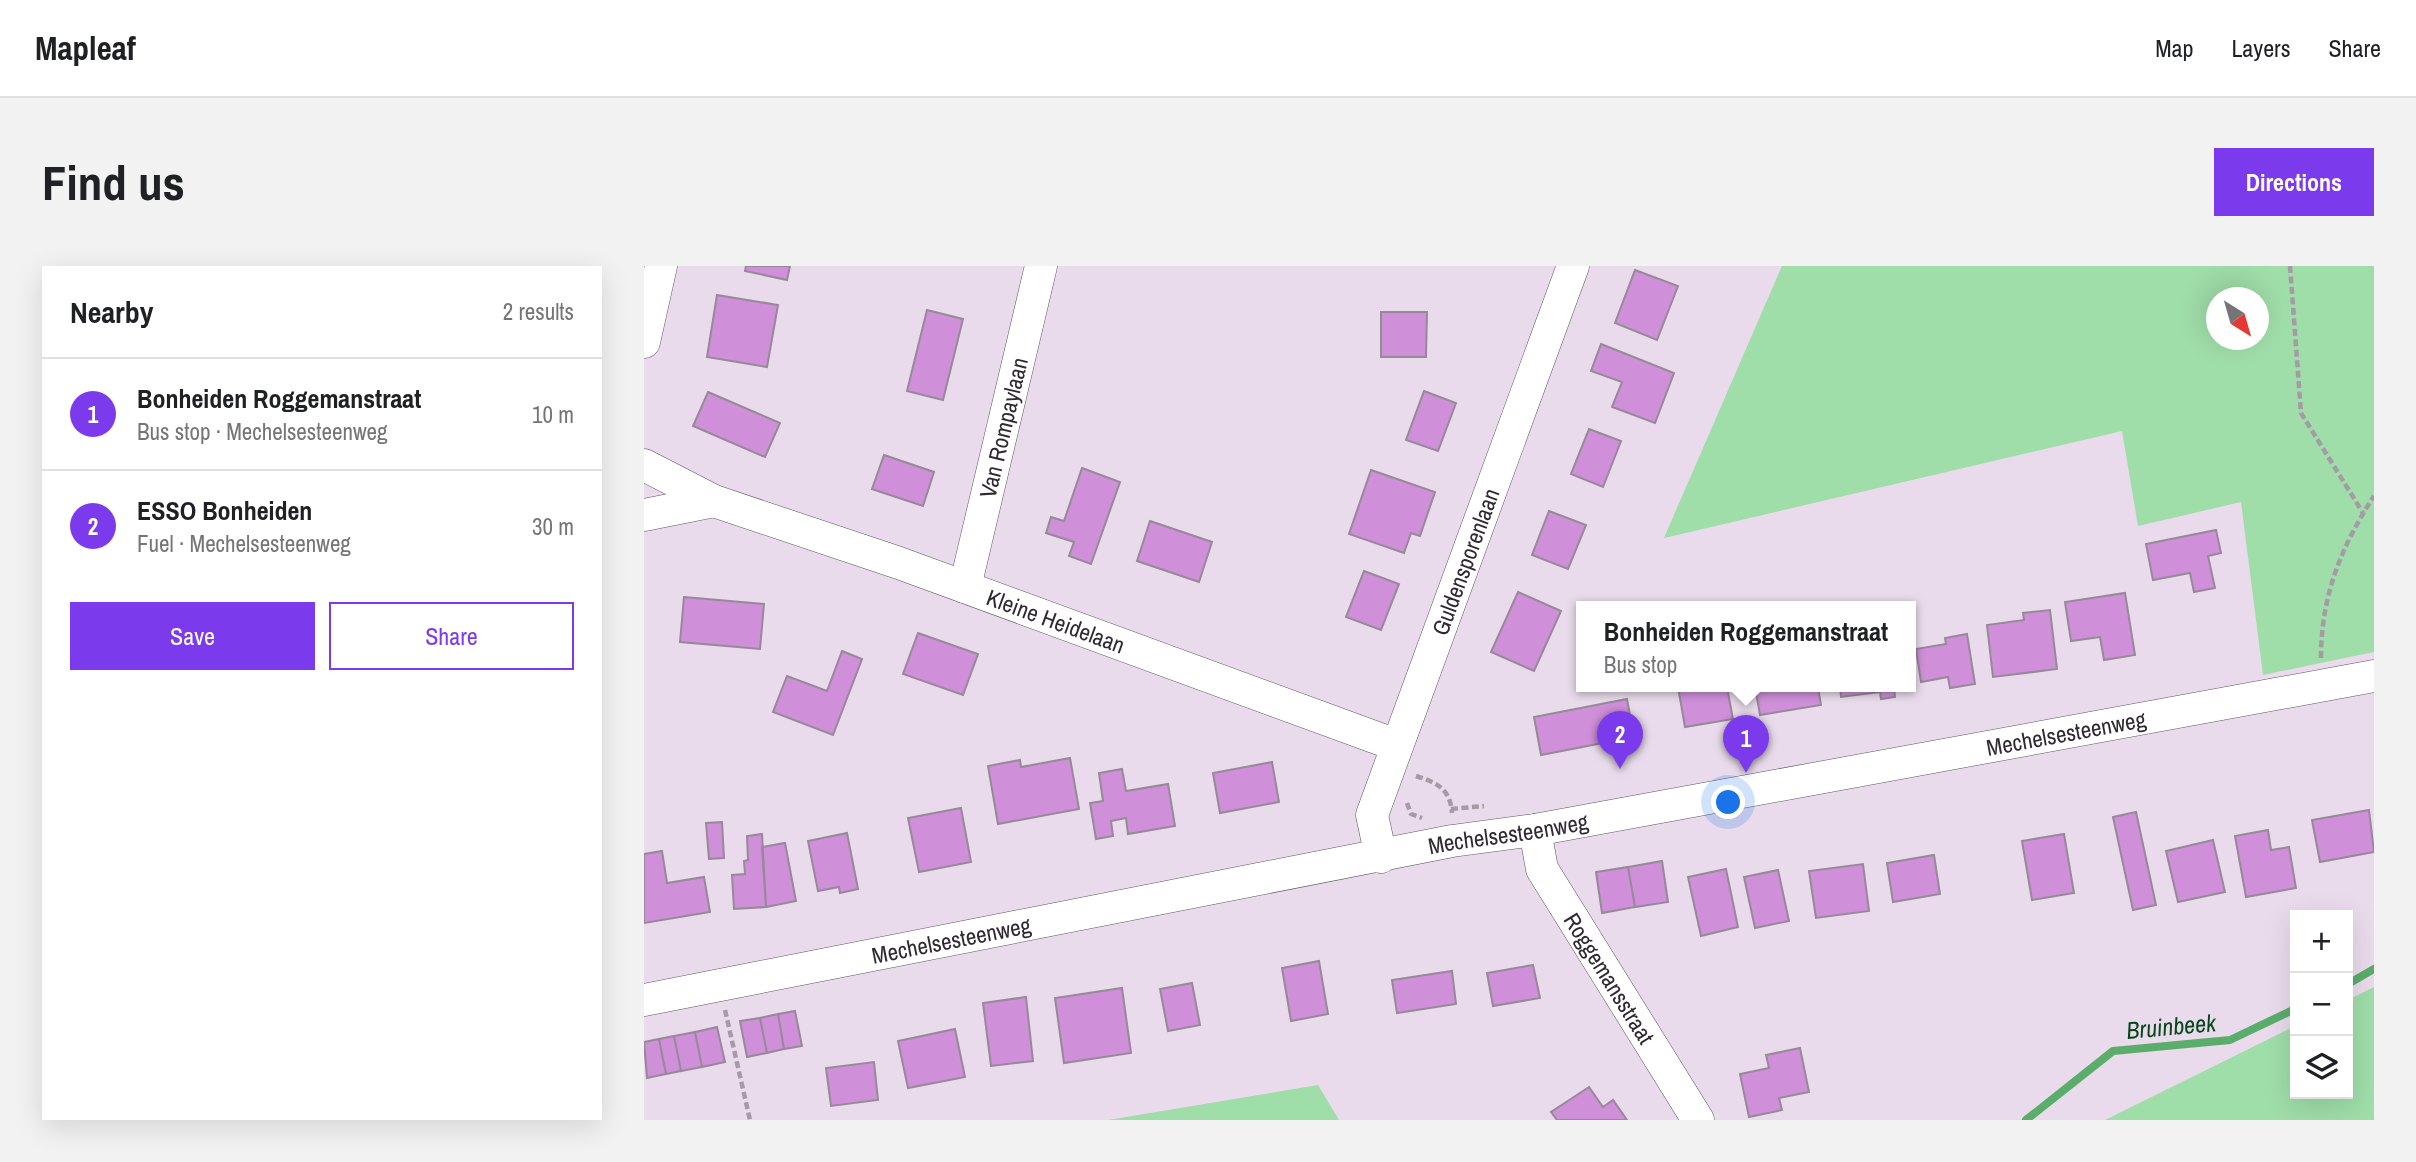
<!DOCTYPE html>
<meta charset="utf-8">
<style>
:root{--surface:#fff;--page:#f2f2f2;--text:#202124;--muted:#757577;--line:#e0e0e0;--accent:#7c3aed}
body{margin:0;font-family:"Archivo Narrow",sans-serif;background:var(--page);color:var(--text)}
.controls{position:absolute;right:21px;bottom:21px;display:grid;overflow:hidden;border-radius:0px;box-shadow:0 7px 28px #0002}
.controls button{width:63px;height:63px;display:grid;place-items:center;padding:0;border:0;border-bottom:2px solid var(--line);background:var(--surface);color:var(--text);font:35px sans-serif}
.compass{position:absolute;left:1562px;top:21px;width:63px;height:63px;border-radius:50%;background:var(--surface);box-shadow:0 7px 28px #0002;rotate:143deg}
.you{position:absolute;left:1085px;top:537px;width:24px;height:24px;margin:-18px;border:5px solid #fff;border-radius:50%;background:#1a73e8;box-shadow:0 0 0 10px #1a73e833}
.badge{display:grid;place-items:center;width:46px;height:46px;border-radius:50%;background:var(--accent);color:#fff;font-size:23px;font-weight:700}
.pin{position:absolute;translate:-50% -58px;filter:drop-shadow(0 2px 4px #0008)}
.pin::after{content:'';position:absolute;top:37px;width:24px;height:21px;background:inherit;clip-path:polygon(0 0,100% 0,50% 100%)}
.popup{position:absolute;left:932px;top:335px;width:340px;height:91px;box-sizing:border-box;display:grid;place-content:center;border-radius:0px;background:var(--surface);filter:drop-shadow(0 2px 5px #0005);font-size:23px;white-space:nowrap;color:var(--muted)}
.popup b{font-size:26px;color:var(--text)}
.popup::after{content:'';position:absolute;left:50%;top:100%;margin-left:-14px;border:14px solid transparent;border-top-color:var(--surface)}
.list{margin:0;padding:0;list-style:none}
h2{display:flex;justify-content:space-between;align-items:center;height:91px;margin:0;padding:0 28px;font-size:30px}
h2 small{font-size:23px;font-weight:400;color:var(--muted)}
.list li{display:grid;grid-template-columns:46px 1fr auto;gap:21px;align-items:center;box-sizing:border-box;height:112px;padding:0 28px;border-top:2px solid var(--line)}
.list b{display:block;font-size:26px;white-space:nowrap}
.list p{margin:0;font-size:23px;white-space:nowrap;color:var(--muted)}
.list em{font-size:23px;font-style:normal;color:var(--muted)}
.actions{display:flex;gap:14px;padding:21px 28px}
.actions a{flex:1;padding:16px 0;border:2px solid var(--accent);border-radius:0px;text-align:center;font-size:24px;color:var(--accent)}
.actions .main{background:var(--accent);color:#fff}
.icon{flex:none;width:38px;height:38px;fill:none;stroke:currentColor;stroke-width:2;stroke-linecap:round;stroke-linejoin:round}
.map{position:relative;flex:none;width:1730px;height:854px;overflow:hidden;border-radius:0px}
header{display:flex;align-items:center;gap:42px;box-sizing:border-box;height:98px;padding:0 35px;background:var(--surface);border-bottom:2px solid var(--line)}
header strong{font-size:33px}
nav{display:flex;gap:38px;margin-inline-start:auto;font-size:24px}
.intro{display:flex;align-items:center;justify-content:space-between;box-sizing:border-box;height:168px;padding:0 42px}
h1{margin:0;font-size:49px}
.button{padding:18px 32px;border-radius:0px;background:var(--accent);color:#fff;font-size:24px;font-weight:700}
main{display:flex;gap:42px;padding:0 42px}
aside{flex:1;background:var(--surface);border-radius:0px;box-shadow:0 7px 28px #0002}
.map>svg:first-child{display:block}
</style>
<header>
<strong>Mapleaf</strong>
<nav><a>Map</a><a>Layers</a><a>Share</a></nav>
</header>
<div class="intro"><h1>Find us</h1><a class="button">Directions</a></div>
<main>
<aside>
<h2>Nearby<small>2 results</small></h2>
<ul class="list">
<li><span class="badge">1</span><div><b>Bonheiden Roggemanstraat</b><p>Bus stop · Mechelsesteenweg</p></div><em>10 m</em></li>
<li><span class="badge">2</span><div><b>ESSO Bonheiden</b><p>Fuel · Mechelsesteenweg</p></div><em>30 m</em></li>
</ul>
<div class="actions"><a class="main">Save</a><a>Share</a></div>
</aside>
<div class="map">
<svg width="1730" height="854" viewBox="0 0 1730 854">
<rect width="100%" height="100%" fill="#e9dbeb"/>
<path fill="#9fdda9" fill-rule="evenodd" d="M1138,0H1730V386L1619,409L1597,236L1494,260L1478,165L1020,272ZM1573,32H1615V74H1573Z
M1730,721V854H1461L1651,760V828H1704V734Z
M674,819L695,854H464Z"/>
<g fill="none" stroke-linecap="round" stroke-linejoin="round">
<path stroke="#5bad6b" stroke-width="8" d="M1704,718L1730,703
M1382,854L1469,785L1586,774L1651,743"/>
</g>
<path fill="#cf8fd9" stroke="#968998" stroke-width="2" d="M102,0H146L143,14L101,5Z
M991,4L1034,20L1013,74L971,57Z
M73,29L134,39L123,101L63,91Z
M283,44L319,53L299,134L263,125Z
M737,46H783L782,91H737Z
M957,78L1030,107L1011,157L968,141L978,116L947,105Z
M780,125L812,137L794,185L762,174Z
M64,126L136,157L121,191L49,160Z
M945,163L977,175L959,221L927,208Z
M240,189L290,206L279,240L228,223Z
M438,202L476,216L447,298L425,290L430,276L402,267L407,251L420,255Z
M727,204L791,226L776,270L767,267L760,287L705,268Z
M905,245L942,259L924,303L888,289Z
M506,255L568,276L555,316L493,295Z
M1572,264L1577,287L1564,290L1571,322L1550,326L1546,307L1509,314L1502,278Z
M720,305L755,318L737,364L702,351Z
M874,326L917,345L890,405L847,386Z
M1481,327L1491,389L1460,394L1456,371L1427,375L1421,336Z
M40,331L120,338L116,383L36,376Z
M1406,344L1413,403L1349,411L1343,359L1380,354L1379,347Z
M274,367L334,388L319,429L259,408Z
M1323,368L1331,418L1306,422L1304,411L1277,416L1272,383L1302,378L1301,372Z
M198,385L218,393L189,469L129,446L143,410L183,425Z
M1034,421H1083L1089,453L1041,461Z
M1111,421H1174L1177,439L1116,449Z
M1196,421H1250L1251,431L1237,433L1236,426L1197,431Z
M983,433L990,471L897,489L890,451Z
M426,492L435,543L354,558L344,500L376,494L377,501Z
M628,496L635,536L576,547L569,507Z
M478,503L482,525L524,518L531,560L484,568L482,552L467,555L469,570L452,573L446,537L459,535L455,507Z
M317,542L327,596L275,606L264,552Z
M1725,544L1730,586L1676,596L1668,554Z
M1492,546L1512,639L1489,644L1469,551Z
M78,556L80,592L65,593L62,557Z
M1624,564L1627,584L1645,581L1652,622L1602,631L1591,570Z
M203,567L214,623L196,627L195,621L174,625L164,575Z
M118,568L122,641L90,643L88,609L101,608L100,595L104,594L103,570Z
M1420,568L1430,627L1388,634L1378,575Z
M1569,574L1581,626L1534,636L1522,585Z
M141,577L152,635L122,641L118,581Z
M18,585L23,617L60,611L66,646L0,657V588Z
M1290,589L1296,628L1249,636L1243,597Z
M1018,595L1024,636L991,641L984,601Z
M1219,598L1225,645L1172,652L1165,605Z
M984,601L991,641L958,647L952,606Z
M1082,603L1094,661L1057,670L1044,611Z
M1134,604L1145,655L1111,662L1100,611Z
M675,695L684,748L647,755L638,702Z
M889,699L896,732L849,740L843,707Z
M808,705L812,738L753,747L748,714Z
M548,717L556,759L524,765L516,723Z
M478,722L487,787L420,797L411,732Z
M382,731L389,795L347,800L339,737Z
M151,745L158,780L140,783L134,748Z
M134,748L140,783L123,787L116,752Z
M116,752L123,787L103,791L96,755Z
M73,761L81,796L58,801L51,766Z
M311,763L321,811L264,822L254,775Z
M51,766L58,801L37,805L30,770Z
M30,770L37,805L22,808L15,773Z
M15,773L22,808L3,812L0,776Z
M1156,782L1165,826L1135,832L1138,844L1105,851L1096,808L1125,802L1122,789Z
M230,796L234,834L187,840L182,802Z
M945,821L959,841L969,834L983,854H913L907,846Z"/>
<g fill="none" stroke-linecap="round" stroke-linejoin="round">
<g stroke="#605462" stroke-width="33">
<g id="minor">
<path d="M0,76L17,0"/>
<path id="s1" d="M0,199L70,235L255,297L752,479"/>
<path d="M0,249L70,235"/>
<path id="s2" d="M321,321L397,0"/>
<path id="s3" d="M891,564L898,603L1054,854"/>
<path id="s4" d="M737,591L728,549L929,0"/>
<path id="s5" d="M0,734L808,575L891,564L1730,410"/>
</g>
</g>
<path stroke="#a59aa6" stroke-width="4.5" stroke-dasharray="7 3.5" stroke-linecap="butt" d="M1646,0L1657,147L1719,247
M1677,392C1677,330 1697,281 1730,230
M772,510C794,517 806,523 808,547
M763,537L767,548L778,552
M807,543L840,540
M81,744L106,854"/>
<use href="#minor" stroke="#fff" stroke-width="32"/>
</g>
<g text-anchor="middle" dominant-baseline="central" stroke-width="5" stroke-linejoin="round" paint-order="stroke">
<g font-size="23" fill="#2f2a30" stroke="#e9dbeb">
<text stroke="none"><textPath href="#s2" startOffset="164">Van Rompaylaan</textPath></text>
<text stroke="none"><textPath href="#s4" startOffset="313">Guldensporenlaan</textPath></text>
<text stroke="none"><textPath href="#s1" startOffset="441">Kleine Heidelaan</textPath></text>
<text stroke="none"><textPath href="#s5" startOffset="1447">Mechelsesteenweg</textPath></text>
<text stroke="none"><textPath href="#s5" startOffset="880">Mechelsesteenweg</textPath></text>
<text stroke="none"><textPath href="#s5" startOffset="313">Mechelsesteenweg</textPath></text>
<text stroke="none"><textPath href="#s3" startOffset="168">Roggemansstraat</textPath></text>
</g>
<g font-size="24" font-style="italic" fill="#06461b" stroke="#e9dbeb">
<text transform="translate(1527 760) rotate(-5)">Bruinbeek</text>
</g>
</g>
</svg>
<div class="controls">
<button>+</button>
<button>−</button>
<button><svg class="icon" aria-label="layers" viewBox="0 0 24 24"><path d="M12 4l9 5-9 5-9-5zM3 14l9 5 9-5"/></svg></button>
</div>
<svg class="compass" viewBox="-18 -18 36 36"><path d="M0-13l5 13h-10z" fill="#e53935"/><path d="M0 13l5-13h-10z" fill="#757577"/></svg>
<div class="you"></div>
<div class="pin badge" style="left:1102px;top:507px">1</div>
<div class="popup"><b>Bonheiden Roggemanstraat</b>Bus stop</div>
<div class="pin badge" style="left:976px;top:503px">2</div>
</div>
</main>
